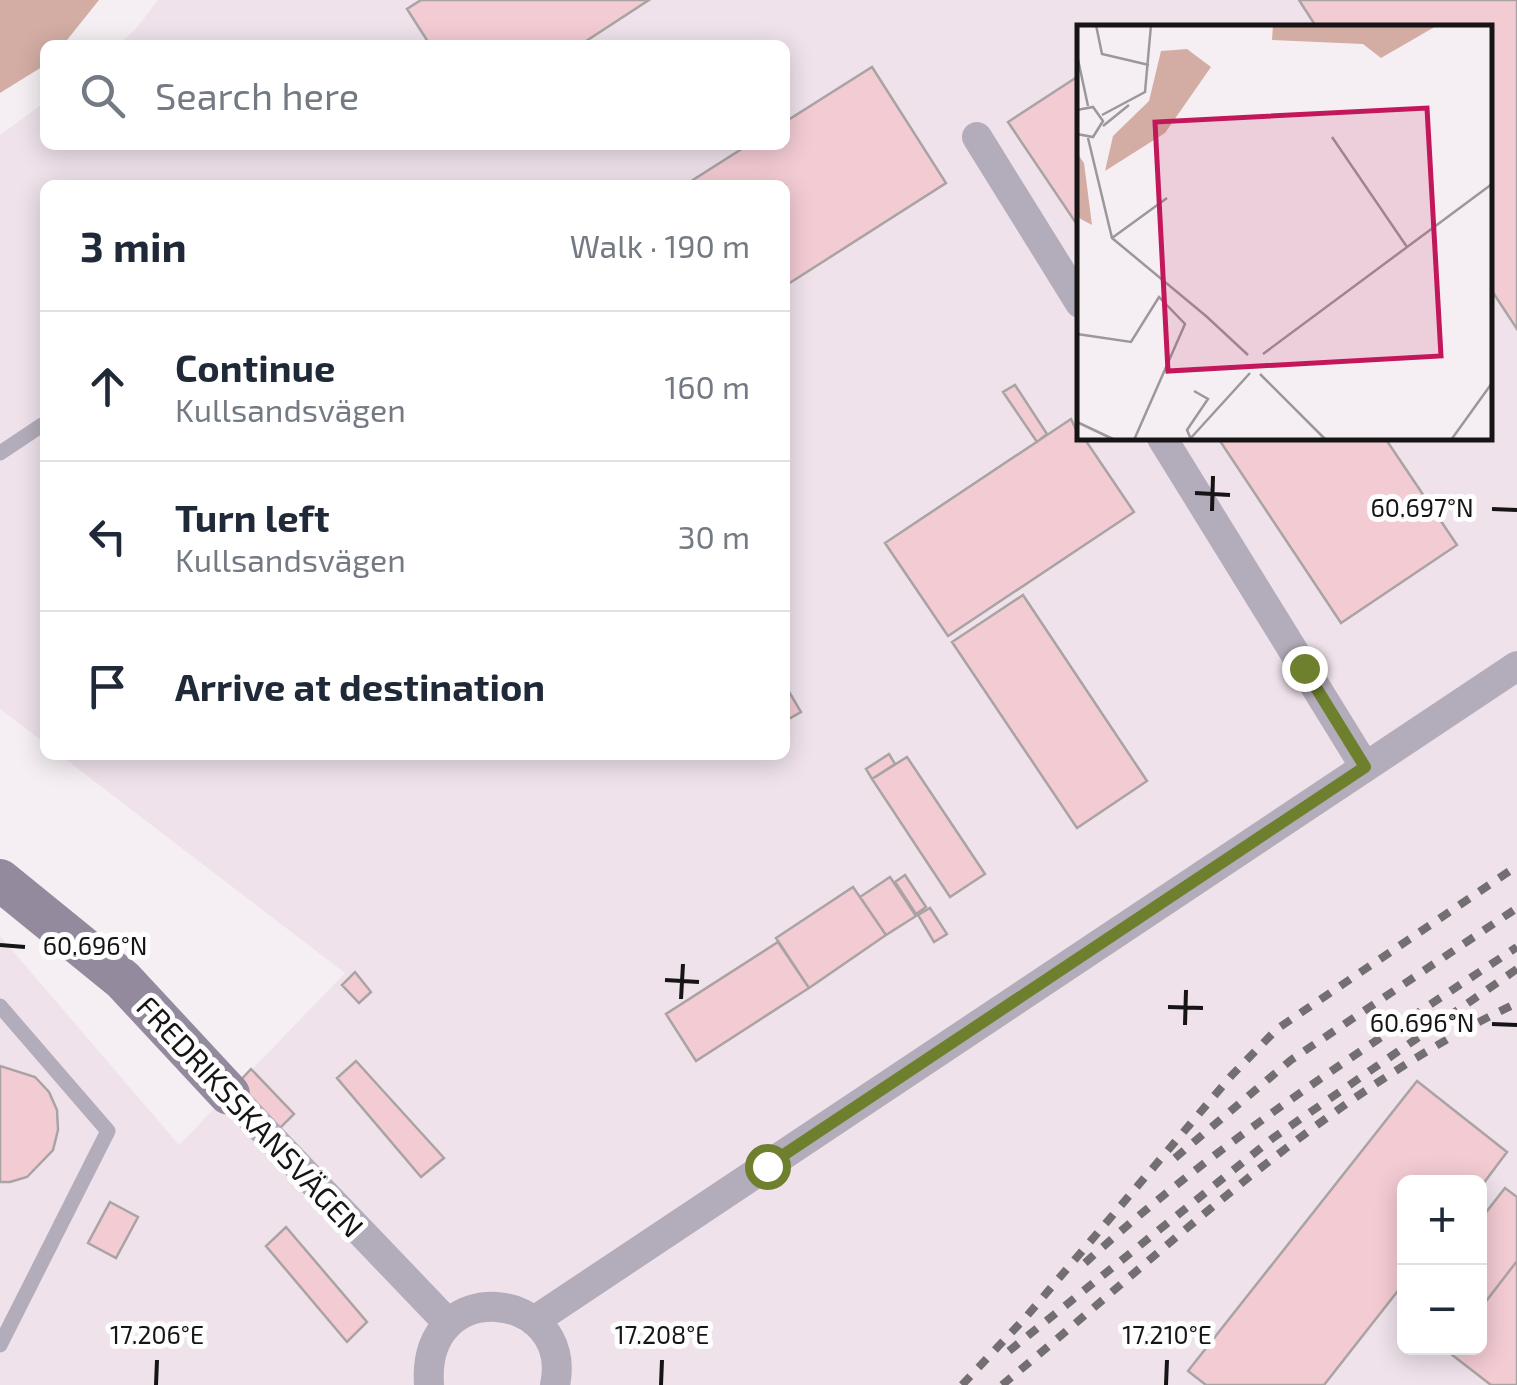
<!DOCTYPE html>
<meta charset="utf-8">
<style>
:root{--surface:#fff;--page:#f6f6f7;--text:#1f2937;--muted:#747a83;--line:#e0e1e3}
body{margin:0;font-family:"Exo 2",sans-serif;background:var(--page);color:var(--text)}
.controls{position:absolute;right:30px;bottom:30px;display:grid;overflow:hidden;border-radius:15px;box-shadow:0 5px 25px #0003}
.controls button{width:90px;height:90px;display:grid;place-items:center;padding:0;border:0;border-bottom:2px solid var(--line);background:var(--surface);color:var(--text);font:50px sans-serif}
.stop{position:absolute;width:30px;height:30px;margin:-22px;border:8px solid #6e7f2e;border-radius:50%;background:#fff}
.stop.end{background:#6e7f2e;border-color:#fff;box-shadow:0 2px 10px #0008}
.list{margin:0;padding:0;list-style:none}
h2{display:flex;justify-content:space-between;align-items:center;height:130px;margin:0;padding:0 40px;font-size:42px}
h2 small{font-size:32px;font-weight:400;color:var(--muted)}
.list li{display:grid;grid-template-columns:65px 1fr auto;gap:30px;align-items:center;box-sizing:border-box;height:150px;padding:0 40px;border-top:2px solid var(--line)}
.list b{display:block;font-size:38px;white-space:nowrap}
.list p{margin:0;font-size:32px;white-space:nowrap;color:var(--muted)}
.list em{font-size:32px;font-style:normal;color:var(--muted)}
.icon{flex:none;width:55px;height:55px;fill:none;stroke:currentColor;stroke-width:2;stroke-linecap:round;stroke-linejoin:round}
.map{position:relative;flex:none;width:1517px;height:1385px;overflow:hidden}
.search{position:absolute;background:var(--surface);box-shadow:0 5px 25px #0003;left:40px;top:40px;width:750px;height:110px;display:flex;align-items:center;gap:25px;box-sizing:border-box;padding:0 35px;border-radius:15px;color:var(--muted);font-size:38px}
.panel{position:absolute;background:var(--surface);box-shadow:0 5px 25px #0003;left:40px;top:180px;width:750px;height:580px;border-radius:15px}
.map>svg:first-child{display:block}
</style>
<div class="map">
<svg width="1517" height="1385" viewBox="0 0 1517 1385">
<rect width="100%" height="100%" fill="#f5eff3"/>
<path fill="#efe2eb" fill-rule="evenodd" d="M158,0H1517V1385H0V936L179,1145L345,973L60,755H785V185H45V743L0,709V135L45,102V145H785V45H117L135,30ZM1080,28H1490V438H1080ZM1404,1182H1480V1348H1404Z"/>
<path fill="#d3ada4" d="M0,0H99L63,45H45V65L0,93Z"/>
<path fill="#f3cbd3" stroke="#aaa3a4" stroke-width="2.5" d="M421,0H649L580,45H430L407,9Z
M1299,0H1517V329L1490,288V28H1317Z
M872,67L946,183L785,286V185H685L748,145H785V122Z
M1080,75V229L1008,122Z
M1015,385L1047,434L1037,442L1003,392Z
M1071,419L1080,438H1084L1134,512L948,636L885,543Z
M1218,438H1385L1457,545L1341,623Z
M1023,595L1147,781L1077,828L952,642Z
M788,690L801,712L785,721V691Z
M889,754L895,764L872,779L866,769Z
M907,757L985,874L950,897L872,779Z
M905,875L926,907L916,914L895,882Z
M890,877L916,916L886,935L860,897Z
M853,887L886,935L809,988L776,938Z
M930,908L947,934L934,942L918,915Z
M778,942L809,988L696,1061L666,1014Z
M355,972L371,992L359,1003L342,985Z
M356,1061L444,1158L421,1177L337,1078Z
M0,1066L35,1077L49,1092L57,1110L58,1130L53,1150L27,1177L10,1182H0Z
M251,1069L294,1114L280,1128L238,1083Z
M1417,1081L1507,1152L1480,1188V1182H1404V1283L1324,1385H1206L1188,1371Z
M1505,1188L1517,1197V1261L1480,1309V1220Z
M110,1202L138,1217L116,1258L88,1243Z
M286,1227L367,1322L347,1342L266,1246Z
M1517,1261V1385H1491L1447,1351L1480,1348V1309Z"/>
<g fill="none" stroke-linecap="round" stroke-linejoin="round">
<path stroke="#b3acba" stroke-width="15" d="M0,453L42,425
M0,1006L108,1131L0,1345"/>
<path stroke="#b3acba" stroke-width="30" d="M977,137L1080,303
M1162,438L1365,767
M229,1094L448,1323
M534,1321L1517,666
M429,1385C421,1272 575,1290 555,1385"/>
<path stroke="#948a9e" stroke-width="42" d="M0,880L123,980L229,1094"/>
<path stroke="#726e71" stroke-width="8" stroke-dasharray="12 12" stroke-linecap="butt" d="M1175,1158L1291,1060L1517,908
M1085,1263C1217,1142 1368,1046 1517,947
M1009,1351L1273,1138L1517,969
M962,1385L1026,1317L1232,1075L1277,1029L1517,866
M1002,1385C1165,1251 1324,1094 1517,1003"/>
</g>
<g fill="none" stroke-linecap="round" stroke-linejoin="round">
<path stroke="#6e7f2e" stroke-width="12" d="M767,1166L1365,767L1304,668"/>
</g>
<path fill="none" stroke="#161415" stroke-width="4" d="M1195,493L1230,495M1492,509L1517,510M1212,511L1213,476M0,945L25,947M665,980L699,982M681,999L683,964M1168,1007L1203,1008M1492,1024L1517,1025M1185,1025L1186,990M156,1385L157,1360M661,1385L662,1360M1166,1385L1167,1360"/>
<g text-anchor="middle" dominant-baseline="central" stroke-width="10" stroke-linejoin="round" paint-order="stroke">
<g font-size="30" fill="#161415" stroke="#fefefe">
<text transform="translate(251 1116) rotate(47)">FREDRIKSSKANSVÄGEN</text>
</g>
</g>
<g transform="translate(1077 25)">
<rect width="415" height="415" fill="#f5eff3"/>
<path d="M196,0H361L304,33L286,19L195,15ZM110,24L134,42L88,108L28,146L36,111L72,76L84,26ZM0,128L7,138L15,200L0,192Z" fill="#d3ada4"/>
<path fill="none" stroke="#9c979a" stroke-width="2.5" d="M19,0L25,29L72,40M0,30L11,81M0,85L16,82L26,96L16,112L0,109M25,90L68,67L74,0M26,101L52,80M255,112L330,222M11,113L35,213L129,291M35,213L90,173M129,291L171,330M0,309L54,317L82,272L108,299L57,415M186,329L415,159M183,349L249,415M0,397L38,415M113,412L110,405L131,374L117,366M112,415L173,348M374,415L415,358"/>
<path fill="#c2185b" fill-opacity="0.15" stroke="#c2185b" stroke-width="5" d="M350,83L364,331L91,346L78,97Z"/>
<rect width="415" height="415" fill="none" stroke="#161415" stroke-width="5"/>
</g>
<g font-size="25" text-anchor="middle" fill="#161415" stroke="#fefefe" stroke-width="10" stroke-linejoin="round" paint-order="stroke">
<text x="1422" y="517">60.697°N</text>
<text x="95" y="955">60.696°N</text>
<text x="1422" y="1032">60.696°N</text>
<text x="157" y="1344">17.206°E</text>
<text x="662" y="1344">17.208°E</text>
<text x="1167" y="1344">17.210°E</text>
</g>
</svg>
<div class="controls">
<button>+</button>
<button>−</button>
</div>
<div class="stop" style="left:767px;top:1166px"></div>
<div class="stop end" style="left:1304px;top:668px"></div>
<div class="search"><svg class="icon" aria-label="search" viewBox="0 0 24 24"><circle cx="10" cy="10" r="6"/><path d="M15 15l6 6"/></svg>Search here</div>
<section class="panel">
<h2>3 min<small>Walk · 190 m</small></h2>
<ul class="list">
<li><svg class="icon" aria-label="ahead" viewBox="0 0 24 24"><path d="M12 20V5M6 11l6-6 6 6"/></svg><div><b>Continue</b><p>Kullsandsvägen</p></div><em>160 m</em></li>
<li><svg class="icon" aria-label="left" viewBox="0 0 24 24"><path d="M17 20v-9H6M10 6l-5 5 5 5"/></svg><div><b>Turn left</b><p>Kullsandsvägen</p></div><em>30 m</em></li>
<li><svg class="icon" aria-label="arrive" viewBox="0 0 24 24"><path d="M6 21V4h12l-3 4 3 4H6"/></svg><div><b>Arrive at destination</b></div></li>
</ul>
</section>
</div>
